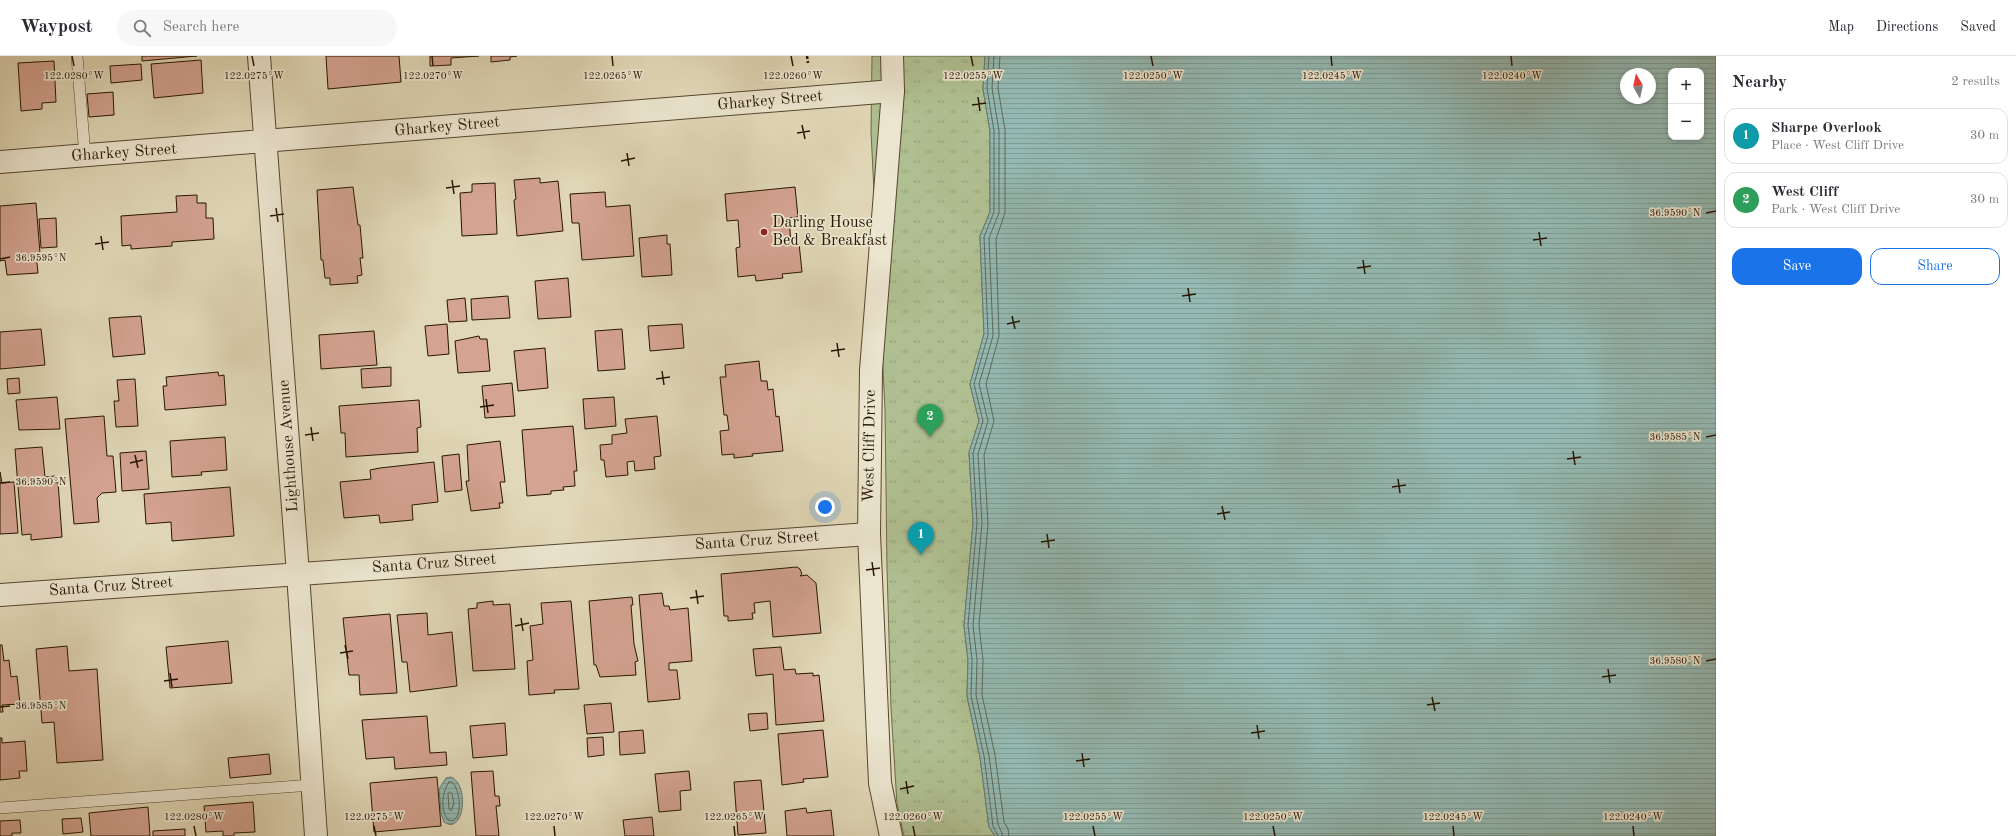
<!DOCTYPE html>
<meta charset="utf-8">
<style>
:root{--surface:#fff;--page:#f7f7f7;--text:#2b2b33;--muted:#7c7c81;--line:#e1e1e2;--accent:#1a73e8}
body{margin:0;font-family:"Old Standard TT",serif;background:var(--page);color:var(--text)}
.controls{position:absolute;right:12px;top:12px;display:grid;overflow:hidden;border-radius:8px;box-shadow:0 2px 6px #0003}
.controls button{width:36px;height:36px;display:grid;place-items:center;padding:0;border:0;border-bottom:1px solid var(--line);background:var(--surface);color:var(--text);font:20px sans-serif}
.compass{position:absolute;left:1620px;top:12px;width:36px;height:36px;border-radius:50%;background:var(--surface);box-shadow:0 2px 6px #0003;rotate:351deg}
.you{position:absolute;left:825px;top:451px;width:14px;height:14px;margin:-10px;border:3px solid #fff;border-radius:50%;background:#1a73e8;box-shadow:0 0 0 6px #1a73e833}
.badge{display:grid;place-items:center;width:26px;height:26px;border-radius:50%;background:var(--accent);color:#fff;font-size:13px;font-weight:700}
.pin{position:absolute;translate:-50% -33px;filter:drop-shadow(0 1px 2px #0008)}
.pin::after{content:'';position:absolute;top:21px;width:14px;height:12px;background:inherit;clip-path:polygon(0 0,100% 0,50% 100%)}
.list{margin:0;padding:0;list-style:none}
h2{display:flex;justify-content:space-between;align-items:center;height:52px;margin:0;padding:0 16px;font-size:17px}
h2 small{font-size:13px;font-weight:400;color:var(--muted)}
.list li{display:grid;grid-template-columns:26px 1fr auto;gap:12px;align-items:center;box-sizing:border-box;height:56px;margin:0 8px 8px;padding:0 8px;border:1px solid var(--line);border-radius:12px}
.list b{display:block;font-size:15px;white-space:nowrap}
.list p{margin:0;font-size:13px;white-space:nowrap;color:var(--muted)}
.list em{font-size:13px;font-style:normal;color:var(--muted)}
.actions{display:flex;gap:8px;padding:12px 16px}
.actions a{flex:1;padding:9px 0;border:1px solid var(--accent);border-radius:12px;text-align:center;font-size:14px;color:var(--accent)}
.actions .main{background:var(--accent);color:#fff}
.icon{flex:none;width:22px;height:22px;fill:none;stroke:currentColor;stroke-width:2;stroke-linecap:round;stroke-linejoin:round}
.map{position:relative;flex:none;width:1716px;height:780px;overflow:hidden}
header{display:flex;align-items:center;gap:24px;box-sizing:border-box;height:56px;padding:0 20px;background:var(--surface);border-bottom:1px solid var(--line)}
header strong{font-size:19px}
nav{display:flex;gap:22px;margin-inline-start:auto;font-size:14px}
.search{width:280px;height:36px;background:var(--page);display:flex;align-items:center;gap:10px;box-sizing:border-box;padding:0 14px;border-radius:22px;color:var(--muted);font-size:15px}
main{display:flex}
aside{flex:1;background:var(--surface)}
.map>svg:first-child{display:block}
</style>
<header>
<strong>Waypost</strong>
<div class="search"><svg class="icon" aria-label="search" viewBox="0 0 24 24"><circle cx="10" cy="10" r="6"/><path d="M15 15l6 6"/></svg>Search here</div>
<nav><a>Map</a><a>Directions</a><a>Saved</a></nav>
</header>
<main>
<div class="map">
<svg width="1716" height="780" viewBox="0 0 1716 780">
<defs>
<pattern id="park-tufts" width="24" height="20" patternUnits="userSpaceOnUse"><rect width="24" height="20" fill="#afbf91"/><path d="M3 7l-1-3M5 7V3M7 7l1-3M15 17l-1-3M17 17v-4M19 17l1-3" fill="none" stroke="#97a37b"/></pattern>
<pattern id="water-rules" width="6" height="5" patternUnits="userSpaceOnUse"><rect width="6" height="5" fill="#94b9b2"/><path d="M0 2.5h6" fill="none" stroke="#809e97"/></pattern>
</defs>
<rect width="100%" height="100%" fill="#e1d8b7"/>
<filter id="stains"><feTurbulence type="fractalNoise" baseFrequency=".005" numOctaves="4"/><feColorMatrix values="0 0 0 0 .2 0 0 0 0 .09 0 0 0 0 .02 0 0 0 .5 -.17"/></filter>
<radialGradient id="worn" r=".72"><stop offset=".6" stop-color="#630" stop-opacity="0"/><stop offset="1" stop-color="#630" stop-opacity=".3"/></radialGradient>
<path fill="url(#park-tufts)" stroke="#6b6a4a" d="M872,0H985L983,33L990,75V156L980,180L984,278L970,328L979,365L969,397L973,467L964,569L968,604L967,640L980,701L989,771L995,780H904L897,748L891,652L887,512L885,353L871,76Z"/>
<path fill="url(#water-rules)" stroke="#68786c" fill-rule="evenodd" d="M985,0H1716V780H995L989,771L980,701L967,640L968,604L964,569L973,467L969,396L979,365L970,328L984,278L980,180L990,156V75L983,33ZM1671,15H1701V81H1671ZM1626,18H1650V42H1626Z
M451,721C470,729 464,780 444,766L441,757L439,733L446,722Z"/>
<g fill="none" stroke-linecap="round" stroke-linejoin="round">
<path stroke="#5e685a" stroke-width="1" d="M989,0L987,32L994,75V156L984,181L988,279L974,328L983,365L973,397L977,467L968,569L972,604L971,640L984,700L993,770L998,780
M994,0L992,32L999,75V157L989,182L993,280L979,328L988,365L978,398L982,467L973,569L977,604L976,639L989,700L998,768L1003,780
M1000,0L998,32L1005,74V157L996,183L999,280L986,328L994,365L984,399L988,468L979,569L983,604L982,639L995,699L1004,766L1008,773L1009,780
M449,726H452C460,734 463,759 453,765L448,764C440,753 442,736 449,726Z
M450,736L452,738L454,747L451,755L449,753L448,738Z"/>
</g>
<path fill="#d4a391" stroke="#271602" d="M142,0H197L142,5Z
M326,0H399L401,26L328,33Z
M430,0H479L451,2V9L430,10Z
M491,0H517L510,1V4L491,6Z
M201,4L203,37L154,42L151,8Z
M54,5L56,46L42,47V53L21,55L18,7Z
M141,8L142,24L111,27L110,10Z
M113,36L114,59L89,61L87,38Z
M540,122V127L558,125L563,175L517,180L514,144L516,143L514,124Z
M495,127L497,178L462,180L460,137L472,136V128Z
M353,131L358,169H360L363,202H360L362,219L357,220L358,227L330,229V222H325L323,204H321L317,134Z
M795,131L798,161L789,162L791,188L799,187L802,216L782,218L783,222L756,225L755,219L738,221L736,192L740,191L738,164L727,165L725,138Z
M605,136L606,151L630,149L634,200L582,204L579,167H572L570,138Z
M197,139V147H206V162H213L214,183L172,186V190L131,193V189L122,190L121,160L177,156L176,140Z
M36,147L40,197H36L38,217L7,219L5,204L0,205V150Z
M56,162L57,191L41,192L39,163Z
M667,179V188H670L672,219L642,221L639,182Z
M568,222L571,261L538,263L535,225Z
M508,240L510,262L472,264L471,243Z
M465,242L467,265L449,266L447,244Z
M141,260L145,298L113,301L109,262Z
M447,268L449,298L428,300L425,270Z
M682,268L684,292L650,295L648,270Z
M41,273L45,309L0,313V276Z
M622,273L625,313L598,315L595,275Z
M374,275L377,309L321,313L319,279Z
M479,280L480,283H487L490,315L458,317L455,285Z
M545,292L548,332L518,335L514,295Z
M759,305L761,325H767L768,334L773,333L776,361L779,360L783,395L752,398L753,400L734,402V398L722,399L720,375L729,374L727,359H724L720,321H726L725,309Z
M391,311V330L362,332L361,313Z
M218,316L219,320L224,319L226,349L165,354L163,330H167L166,321Z
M19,322L20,337L8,338L7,323Z
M135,323L138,370L116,371L114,345H119L117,324Z
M512,327L515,360L485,362L482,330Z
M57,341L60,373L19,374L16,344Z
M614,341L616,370L585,373L583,343Z
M419,344L421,371L417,372L418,396L346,401L345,377H341L339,350Z
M104,360L107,400H113L116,436L102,437L97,442L99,466L74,468L65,363Z
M657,360L661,400L654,401L655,413L635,415L634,405L627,406L628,419L606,421L604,404H601L600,389L612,388V379L627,377L625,363Z
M573,370L577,415H574L575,430L563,431L564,434L551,435V438L527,440L522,374Z
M225,381L227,414L201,416L202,419L172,421L170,385Z
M500,385L505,426H500L503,447H499L500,452L471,455L466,425H469L467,389Z
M42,391L45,421L55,420L56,427L58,426L62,481L31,484V478L22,479L15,393Z
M146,395L149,433L122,435L120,397Z
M459,398L462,434L445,436L442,400Z
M434,406L438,446L412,449L413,464L380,467L379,459L344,462L340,426L371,423L370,414L380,412Z
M0,416L2,427L14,426L18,477L0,478Z
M230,431L234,480L172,485L171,466L146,468L144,438Z
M797,511L800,513L802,518L800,520L807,519L816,527L821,577L773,581L770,545L754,547L755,557H752L753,563L728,565V560H724L721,518Z
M662,537L664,550H669L670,554L688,552L692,605L669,607V614H677L680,643L648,646L639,539Z
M632,541L633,549H631L634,588L638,605L635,606L636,619L600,621L596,609H594L589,545Z
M493,545V549L510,548L515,613L473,615L468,553L477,552V547Z
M571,545L579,633L554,634L555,637L529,639L527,605L533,604L530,570L543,568L541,547Z
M427,557L428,579L452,576L457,630L410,636L407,606H402L397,559Z
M390,558L397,637L360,639L359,619H349L343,562Z
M228,585L232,627L170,632L166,591Z
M0,589H2L4,605L9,604L11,621L17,620L20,648L2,649L3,656H0Z
M67,590L69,615L97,613L103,704L57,707L54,666L42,667L36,593Z
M781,591L784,614L795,613L796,618L813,617V620L819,619L824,665L776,669L773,618L756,620L753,593Z
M611,647L614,676L587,678L584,649Z
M767,657L768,673L750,675L748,658Z
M427,660L430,697L446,696L447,709L395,713L394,701L366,703L362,664Z
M505,667L507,699L473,702L470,670Z
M643,674L645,697L620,699L619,676Z
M823,674L828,721L803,723L804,726L782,729L778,678Z
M603,681L604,699L588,701L587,682Z
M0,682H2V687L25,685L27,715H19L20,722L0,724Z
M269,698L271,718L230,722L228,702Z
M493,715L495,740H499L500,750H496L499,780H476L471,716Z
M689,715L691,734L680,735L681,754L659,756L655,718Z
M437,721L441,770L374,776L370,727Z
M761,724L766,777L738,779L734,726Z
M253,746L255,776L234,777V780H223V775L206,776L204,750Z
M148,751L150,780H91L89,757Z
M806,752L807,757L831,754L834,780H787L785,755Z
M652,761L654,780H625L623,764Z
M81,762L83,776L63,778L62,763Z
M20,764L21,777H12V780H0V765Z
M185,773V780H153V775Z"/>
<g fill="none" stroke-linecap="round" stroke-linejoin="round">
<g stroke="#56462f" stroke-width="12">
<path id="service" d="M77,0L85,100
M0,752L312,729"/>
</g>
<g stroke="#56462f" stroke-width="24">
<path id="minor" d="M259,0L298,518L316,780
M0,106L893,35
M0,539L869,478"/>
</g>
<g stroke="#56462f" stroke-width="24">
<path id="tertiary" d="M891,780L880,727L869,478L871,314L893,35L892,0"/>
</g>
<path stroke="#271602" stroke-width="2.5" stroke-dasharray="3 2" stroke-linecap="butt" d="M807,0L808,7"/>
<use href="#service" stroke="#ece6d0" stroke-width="11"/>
<use href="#minor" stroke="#ece6d0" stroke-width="22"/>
<use href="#tertiary" stroke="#ece6d0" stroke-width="22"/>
</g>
<path fill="none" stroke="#271602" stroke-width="1.5" d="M72,0L74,10M252,0L254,10M432,0L433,10M612,0L613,10M791,0L793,10M971,0L973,10M1151,0L1153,10M1331,0L1332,10M1511,0L1512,10M978,41L980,55M972,49L986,47M802,69L805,83M797,77L810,75M627,97L629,110M621,105L635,102M452,124L454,138M446,132L460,130M276,152L278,166M1706,157L1716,155M270,160L284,158M1539,176L1541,190M101,180L103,194M1533,184L1547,182M95,188L109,186M0,203L10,201M1363,204L1365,218M1357,212L1371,210M1188,232L1190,246M1182,240L1196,238M1012,260L1015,273M1007,268L1020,265M837,287L839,301M831,295L845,293M662,315L664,329M656,323L670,321M486,343L488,357M480,351L494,349M311,371L313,385M305,379L319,377M1706,381L1716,379M1573,395L1575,409M135,399L138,412M1567,403L1581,401M130,407L143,404M1398,423L1400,437M0,427L10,426M1392,431L1406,429M1222,450L1225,464M1217,458L1230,456M1047,478L1049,492M1041,486L1055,484M872,506L874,520M866,514L880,512M696,534L698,548M690,542L704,540M521,562L523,575M515,570L529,567M345,589L348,603M340,597L353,595M1706,605L1716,603M1608,613L1610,627M170,617L172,631M1602,621L1616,619M164,625L178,623M1432,641L1435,655M1427,649L1440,647M0,651L10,650M1257,669L1259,683M1251,677L1265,675M1082,697L1084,711M1076,705L1090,703M906,725L908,738M900,733L914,730M194,770L196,780M374,770L376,780M554,770L555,780M734,770L735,780M913,770L915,780M1093,770L1095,780M1273,770L1275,780M1453,770L1454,780M1633,770L1634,780"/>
<circle fill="#8f2418" stroke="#ece6d0" stroke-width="1.5" cx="764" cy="176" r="4"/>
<g text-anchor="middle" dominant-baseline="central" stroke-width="3.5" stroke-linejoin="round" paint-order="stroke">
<g font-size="16" fill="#271602" stroke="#ece6d0">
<text transform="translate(770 45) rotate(-5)">Gharkey Street</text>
<text transform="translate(447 71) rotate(-5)">Gharkey Street</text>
<text transform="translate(124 97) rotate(-4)">Gharkey Street</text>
<text transform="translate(289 390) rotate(-94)">Lighthouse Avenue</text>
<text transform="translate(870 390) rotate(-89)">West Cliff Drive</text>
<text transform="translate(757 485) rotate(-4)">Santa Cruz Street</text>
<text transform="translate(434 508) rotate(-4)">Santa Cruz Street</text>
<text transform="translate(111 531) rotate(-4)">Santa Cruz Street</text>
</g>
<g font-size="16" fill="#271602" stroke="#ece6d0" text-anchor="start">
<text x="772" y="167">Darling House<tspan x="772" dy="18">Bed &amp; Breakfast</tspan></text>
</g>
</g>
<g font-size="10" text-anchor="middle" fill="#271602" stroke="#ece6d0" stroke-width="3.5" stroke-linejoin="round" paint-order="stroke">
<text x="74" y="23">122.0280°W</text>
<text x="254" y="23">122.0275°W</text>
<text x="433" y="23">122.0270°W</text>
<text x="613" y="23">122.0265°W</text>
<text x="793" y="23">122.0260°W</text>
<text x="973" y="23">122.0255°W</text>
<text x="1153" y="23">122.0250°W</text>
<text x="1332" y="23">122.0245°W</text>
<text x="1512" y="23">122.0240°W</text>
<text x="1675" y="160">36.9590°N</text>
<text x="41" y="205">36.9595°N</text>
<text x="1675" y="384">36.9585°N</text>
<text x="41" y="429">36.9590°N</text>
<text x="1675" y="608">36.9580°N</text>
<text x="41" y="653">36.9585°N</text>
<text x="194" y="764">122.0280°W</text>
<text x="374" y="764">122.0275°W</text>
<text x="554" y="764">122.0270°W</text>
<text x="734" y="764">122.0265°W</text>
<text x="913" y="764">122.0260°W</text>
<text x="1093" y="764">122.0255°W</text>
<text x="1273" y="764">122.0250°W</text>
<text x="1453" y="764">122.0245°W</text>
<text x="1633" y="764">122.0240°W</text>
</g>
<rect width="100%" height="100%" filter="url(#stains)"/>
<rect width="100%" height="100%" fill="url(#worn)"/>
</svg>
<div class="controls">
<button>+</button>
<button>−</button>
</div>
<svg class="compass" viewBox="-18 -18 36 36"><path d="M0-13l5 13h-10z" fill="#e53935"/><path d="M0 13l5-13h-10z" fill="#7c7c81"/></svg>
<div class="you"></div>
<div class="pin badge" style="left:921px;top:499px;background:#0f9aa8">1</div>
<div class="pin badge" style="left:930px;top:381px;background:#2e9e5b">2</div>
</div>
<aside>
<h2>Nearby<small>2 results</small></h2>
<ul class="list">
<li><span class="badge" style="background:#0f9aa8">1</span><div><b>Sharpe Overlook</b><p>Place · West Cliff Drive</p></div><em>30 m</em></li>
<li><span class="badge" style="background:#2e9e5b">2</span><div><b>West Cliff</b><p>Park · West Cliff Drive</p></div><em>30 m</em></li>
</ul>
<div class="actions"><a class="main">Save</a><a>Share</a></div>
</aside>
</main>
